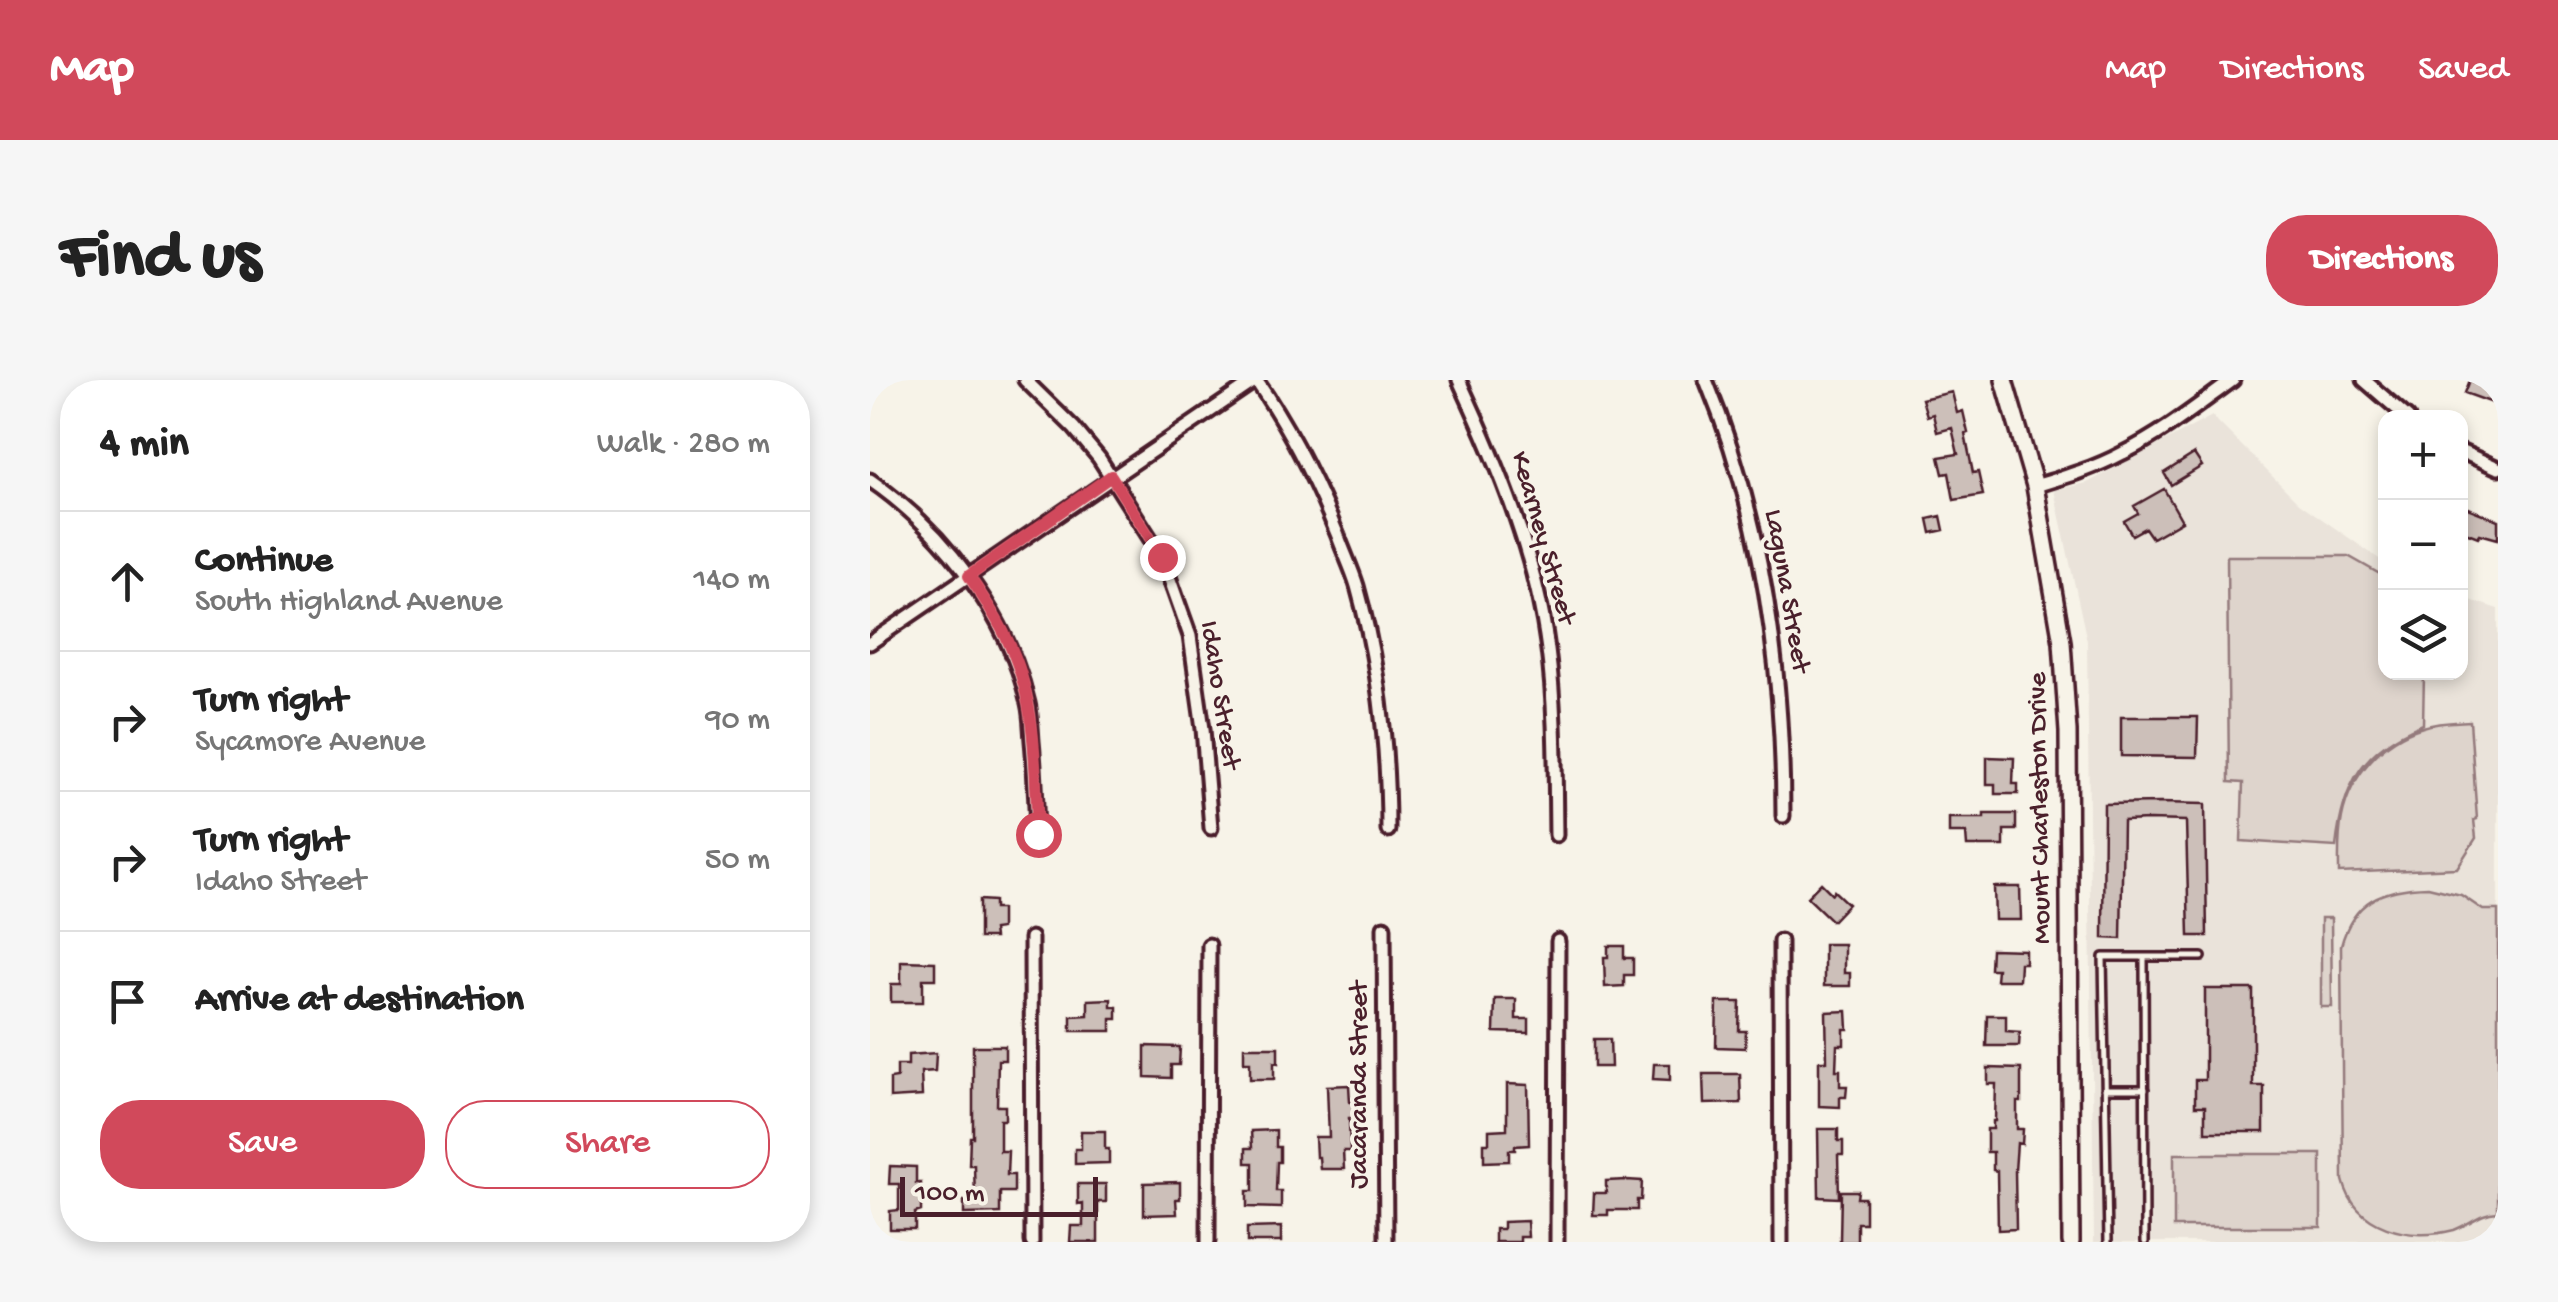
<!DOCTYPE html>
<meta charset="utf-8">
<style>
:root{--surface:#fff;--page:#f6f6f6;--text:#222;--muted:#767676;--line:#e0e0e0;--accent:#d1495b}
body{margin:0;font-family:"Gochi Hand",sans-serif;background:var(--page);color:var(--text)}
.controls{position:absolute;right:30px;top:30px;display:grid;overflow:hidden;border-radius:20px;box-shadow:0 5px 15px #0003}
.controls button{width:90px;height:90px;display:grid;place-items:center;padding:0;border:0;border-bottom:2px solid var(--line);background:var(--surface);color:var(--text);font:50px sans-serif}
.scale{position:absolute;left:30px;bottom:25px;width:198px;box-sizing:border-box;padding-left:10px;border:5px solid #4a1f2b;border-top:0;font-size:28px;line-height:35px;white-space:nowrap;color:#4a1f2b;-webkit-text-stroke:8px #f7f3e8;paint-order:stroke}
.stop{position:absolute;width:30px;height:30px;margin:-22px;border:8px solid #d1495b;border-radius:50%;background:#fff}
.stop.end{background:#d1495b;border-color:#fff;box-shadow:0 2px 10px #0008}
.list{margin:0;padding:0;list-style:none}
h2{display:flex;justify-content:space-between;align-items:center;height:130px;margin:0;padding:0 40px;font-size:42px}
h2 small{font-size:32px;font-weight:400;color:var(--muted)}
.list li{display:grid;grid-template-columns:65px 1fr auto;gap:30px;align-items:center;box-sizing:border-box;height:140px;padding:0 40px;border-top:2px solid var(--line)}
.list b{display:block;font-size:38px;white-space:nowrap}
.list p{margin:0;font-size:32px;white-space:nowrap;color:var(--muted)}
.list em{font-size:32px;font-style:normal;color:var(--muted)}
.actions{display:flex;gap:20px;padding:30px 40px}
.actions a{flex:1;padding:22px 0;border:2px solid var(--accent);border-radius:40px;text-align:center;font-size:35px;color:var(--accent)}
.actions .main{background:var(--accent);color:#fff}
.icon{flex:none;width:55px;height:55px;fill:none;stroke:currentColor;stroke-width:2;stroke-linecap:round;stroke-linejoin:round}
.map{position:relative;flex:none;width:1628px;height:862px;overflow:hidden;border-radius:40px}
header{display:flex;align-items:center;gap:60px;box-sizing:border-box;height:140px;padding:0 50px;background:var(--accent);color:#fff}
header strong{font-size:48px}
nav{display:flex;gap:55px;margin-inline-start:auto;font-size:35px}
.intro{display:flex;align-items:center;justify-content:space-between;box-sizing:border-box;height:240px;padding:0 60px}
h1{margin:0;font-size:70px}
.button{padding:25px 45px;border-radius:40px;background:var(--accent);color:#fff;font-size:35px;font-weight:700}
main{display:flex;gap:60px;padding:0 60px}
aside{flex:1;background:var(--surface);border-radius:40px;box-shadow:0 5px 15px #0003}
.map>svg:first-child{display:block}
</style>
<header>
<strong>Map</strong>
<nav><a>Map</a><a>Directions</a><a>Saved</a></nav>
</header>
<div class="intro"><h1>Find us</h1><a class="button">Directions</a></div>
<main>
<aside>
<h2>4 min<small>Walk · 280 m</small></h2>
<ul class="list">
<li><svg class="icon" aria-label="ahead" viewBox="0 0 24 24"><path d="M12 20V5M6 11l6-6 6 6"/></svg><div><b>Continue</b><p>South Highland Avenue</p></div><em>140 m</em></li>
<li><svg class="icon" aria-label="right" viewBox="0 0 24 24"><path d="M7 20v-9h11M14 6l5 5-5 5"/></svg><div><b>Turn right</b><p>Sycamore Avenue</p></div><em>90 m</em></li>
<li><svg class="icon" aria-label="right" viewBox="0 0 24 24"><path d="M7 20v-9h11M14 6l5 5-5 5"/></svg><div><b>Turn right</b><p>Idaho Street</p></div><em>50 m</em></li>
<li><svg class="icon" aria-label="arrive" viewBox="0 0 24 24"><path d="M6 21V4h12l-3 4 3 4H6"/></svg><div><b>Arrive at destination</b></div></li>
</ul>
<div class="actions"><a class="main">Save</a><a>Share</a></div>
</aside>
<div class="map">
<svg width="1628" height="862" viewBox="0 0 1628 862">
<rect width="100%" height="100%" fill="#f7f3e8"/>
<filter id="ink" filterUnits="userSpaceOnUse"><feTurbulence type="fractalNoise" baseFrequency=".01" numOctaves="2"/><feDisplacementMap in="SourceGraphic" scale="20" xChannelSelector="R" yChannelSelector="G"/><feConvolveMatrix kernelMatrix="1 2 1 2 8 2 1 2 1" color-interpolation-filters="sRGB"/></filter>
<g filter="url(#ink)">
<path fill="#eae3da" d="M1342,36L1429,123L1515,183L1516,292H1590L1591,217L1628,229V862H1224L1217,261L1184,110L1217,103Z"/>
<path fill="#ded4cc" stroke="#947a7c" stroke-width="2.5" d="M1357,176H1478L1515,197L1516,292L1554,293L1553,344C1492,369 1473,403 1466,467L1371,461L1373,403L1359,402Z
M1600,341L1607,439L1604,440L1606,458L1587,488L1469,493C1469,474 1468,456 1472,437C1480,396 1512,359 1553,347C1568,342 1585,342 1600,341Z
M1558,507L1591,515L1613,530H1628V832C1609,833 1602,843 1584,850C1540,862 1485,849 1473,800L1471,566C1483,520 1513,508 1558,507Z
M1451,538H1461L1462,627H1451Z
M1304,774H1451V847H1304Z"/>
<path fill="#ccbfb9" stroke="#4a1f2b" stroke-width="2.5" d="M1600,0L1614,5L1616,0H1628V25L1595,13Z
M1082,12L1087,33L1093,31L1098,53L1095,54L1103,93L1108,92L1113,115L1084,120L1079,93L1073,94L1069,77L1088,74L1082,48L1067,52L1063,34L1057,36L1052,19Z
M1324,74L1332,86L1301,105L1294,93Z
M1294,109L1312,141L1282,158L1275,148L1262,155L1254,141L1268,133L1264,126Z
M1590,125L1628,140V159L1610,154L1608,157L1590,150Z
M1071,136L1074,150L1061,153L1058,139Z
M1251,337H1328L1327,377L1251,376Z
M1117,377L1144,378L1143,404H1148V414H1125V404H1117Z
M1290,423L1335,424L1337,556H1319L1316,441L1279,440L1253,441L1251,559L1233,558L1234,424Z
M1114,434H1146V450H1134V466H1097L1096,453H1079V438H1114Z
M951,503L962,514L964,511L978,524L962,541L937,517Z
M1124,507H1150L1151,540H1125Z
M109,520L124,521V529H131V549L123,550L124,558H109Z
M954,564H974V593H980V606H954Z
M738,566H754V578H763V595H754V606L735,607L734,577H738Z
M1121,569L1155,570V583H1150L1149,600H1126L1127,589H1120Z
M31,581L65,582V599H53V622H21V604H31Z
M1335,609H1383V706H1394V752H1335V726H1325V700H1335Z
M241,619V627H247V639H241V651H201V636L218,635V620Z
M625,619H646V639H659V653L624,652Z
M847,622H870L869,651H876L875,668L846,667Z
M977,631L978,649H974V665H967L966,690H970V706H977L976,717H970V727L949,726V681H957L956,632Z
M1117,635H1136V651L1150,652L1149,666H1116Z
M724,659H740L741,687H724Z
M103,666H135V680H128L127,726H135V740H130V771H138L137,795H144V812H130V833L94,834V821H105L104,785H99L100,757H103Z
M275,666L310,667L309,685H301V698L275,697Z
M374,667H408V683L404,682V699H380V682H374Z
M66,673L65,691L51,692L52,716L20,718V699L27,698V685H38V675Z
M784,684H800V700L783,699Z
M1118,688L1151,689V722H1147V749H1153L1152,764L1147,763L1145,791L1146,849L1128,850L1127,791L1123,790V772H1117V749H1123V741H1125L1126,704H1118Z
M833,694H870L871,723L834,724Z
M637,704L658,705L659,765L645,766V770H639V781L614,782V763H619V750L637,749Z
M479,705L480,722H485V738H479L480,771H473L474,789H450L449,777H446L445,757H459L457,706Z
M948,749H968V761H973V775H968L969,818L949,817Z
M406,750V767H410V782H407L406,811H411V828L377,827V811H383V783H376V768H382L381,751Z
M211,751H235V769H239V783L205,784V769H211Z
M20,786L46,787V803H51V831L45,833V849H20V831L29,830V804H19Z
M757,800L772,801L771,820H767V830H738V835H723L724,813H736V801Z
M310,802V819H306L307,834L274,835V803Z
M208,804H236V822H228V862H200L201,846H213V823L208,824Z
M971,811H988L987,818H995V843H987V862H970Z
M657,841L658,857H650V862H625V849H633V842Z
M411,847V862H377V848Z"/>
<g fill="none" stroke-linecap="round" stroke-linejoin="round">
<g stroke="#4a1f2b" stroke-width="12">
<path id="lane" d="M1274,577H1332
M1235,709H1275
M1238,862L1233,577H1274L1275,862"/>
</g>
<g stroke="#4a1f2b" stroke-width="19">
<path id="street" d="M155,0L204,48L229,78L292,177L320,256L333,349L341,448
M386,0C420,49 446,101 468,156C474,173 482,189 487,206C509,285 518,369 518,450
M589,0C629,86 666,176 678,270C686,331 685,394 686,455
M836,0C893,138 913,288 913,436
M1494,0L1538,38
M1590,71L1628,88
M0,100C74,151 138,235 158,323C161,335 161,349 162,361C165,392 166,423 167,454
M1165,106C1195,97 1225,88 1253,73C1292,54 1327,26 1363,0
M0,263L386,0
M514,547L516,862
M161,558L162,862
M910,561L911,862
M338,862L339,565
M687,862L688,561"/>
</g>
<g stroke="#4a1f2b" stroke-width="22">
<path id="secondary" d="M1134,0L1165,106L1192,262L1198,352L1201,862"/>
</g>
<use href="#lane" stroke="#f7f3e8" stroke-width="5"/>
<use href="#street" stroke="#f7f3e8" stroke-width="11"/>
<use href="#secondary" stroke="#f7f3e8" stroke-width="15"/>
</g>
</g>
<g fill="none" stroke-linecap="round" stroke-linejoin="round" filter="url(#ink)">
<path stroke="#d1495b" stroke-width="12" d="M168,454C165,393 167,327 142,270C131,244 115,220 99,196L241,96L292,177"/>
</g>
<g text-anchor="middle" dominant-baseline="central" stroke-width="8" stroke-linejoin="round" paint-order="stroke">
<g font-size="28" fill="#4a1f2b" stroke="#f7f3e8">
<text transform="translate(672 158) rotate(74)">Kearney Street</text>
<text transform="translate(916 211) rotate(80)">Laguna Street</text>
<text transform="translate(349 315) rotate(81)">Idaho Street</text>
<text transform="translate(1171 428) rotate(-91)">Mount Charleston Drive</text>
<text transform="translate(490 705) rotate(-90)">Jacaranda Street</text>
</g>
</g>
</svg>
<div class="controls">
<button>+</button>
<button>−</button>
<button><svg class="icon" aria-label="layers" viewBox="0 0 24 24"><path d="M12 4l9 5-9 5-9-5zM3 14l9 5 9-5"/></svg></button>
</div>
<div class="scale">100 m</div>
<div class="stop" style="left:168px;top:454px"></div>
<div class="stop end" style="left:292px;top:177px"></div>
</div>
</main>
